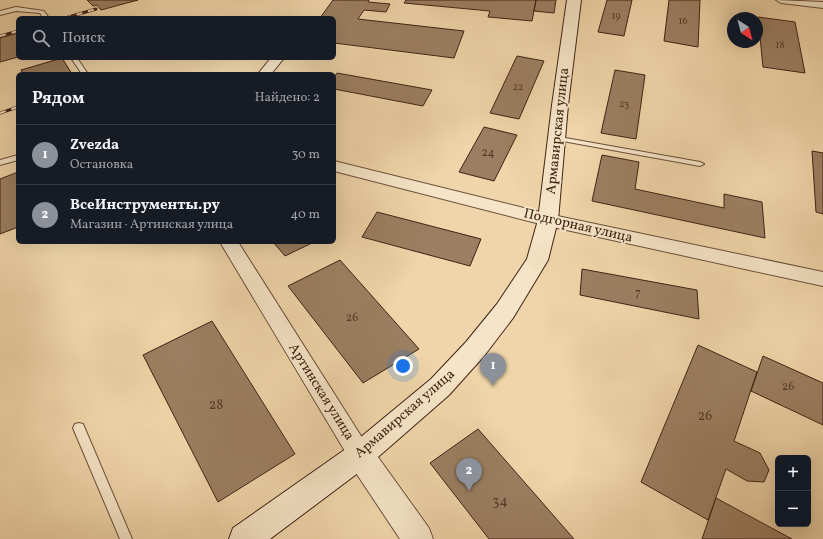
<!DOCTYPE html>
<html lang="ru">
<meta charset="utf-8">
<style>
:root{--surface:#171b24;--page:#20242c;--text:#f1f3f6;--muted:#9ea1a6;--line:#363941;--accent:#8c9099}
body{margin:0;font-family:Vollkorn,serif;background:var(--page);color:var(--text)}
.controls{position:absolute;right:12px;bottom:12px;display:grid;overflow:hidden;border-radius:6px;box-shadow:0 4px 16px #0002}
.controls button{width:36px;height:36px;display:grid;place-items:center;padding:0;border:0;border-bottom:1px solid var(--line);background:var(--surface);color:var(--text);font:20px sans-serif}
.compass{position:absolute;left:727px;top:12px;width:36px;height:36px;border-radius:50%;background:var(--surface);box-shadow:0 4px 16px #0002;rotate:144deg}
.you{position:absolute;left:403px;top:366px;width:14px;height:14px;margin:-10px;border:3px solid #fff;border-radius:50%;background:#1a73e8;box-shadow:0 0 0 6px #1a73e833}
.badge{display:grid;place-items:center;width:26px;height:26px;border-radius:50%;background:var(--accent);color:#fff;font-size:13px;font-weight:700}
.pin{position:absolute;translate:-50% -33px;filter:drop-shadow(0 1px 2px #0008)}
.pin::after{content:'';position:absolute;top:21px;width:14px;height:12px;background:inherit;clip-path:polygon(0 0,100% 0,50% 100%)}
.list{margin:0;padding:0;list-style:none}
h2{display:flex;justify-content:space-between;align-items:center;height:52px;margin:0;padding:0 16px;font-size:17px}
h2 small{font-size:13px;font-weight:400;color:var(--muted)}
.list li{display:grid;grid-template-columns:26px 1fr auto;gap:12px;align-items:center;box-sizing:border-box;height:60px;padding:0 16px;border-top:1px solid var(--line)}
.list b{display:block;font-size:15px;white-space:nowrap}
.list p{margin:0;font-size:13px;white-space:nowrap;color:var(--muted)}
.list em{font-size:13px;font-style:normal;color:var(--muted)}
.icon{flex:none;width:22px;height:22px;fill:none;stroke:currentColor;stroke-width:2;stroke-linecap:round;stroke-linejoin:round}
.map{position:relative;flex:none;width:823px;height:539px;overflow:hidden}
.search{position:absolute;background:var(--surface);box-shadow:0 4px 16px #0002;left:16px;top:16px;width:320px;height:44px;display:flex;align-items:center;gap:10px;box-sizing:border-box;padding:0 14px;border-radius:6px;color:var(--muted);font-size:15px}
.panel{position:absolute;background:var(--surface);box-shadow:0 4px 16px #0002;left:16px;top:72px;width:320px;height:172px;border-radius:6px}
.map>svg:first-child{display:block}
</style>
<div class="map">
<svg width="823" height="539" viewBox="0 0 823 539">
<rect width="100%" height="100%" fill="#efd5a9"/>
<filter id="stains"><feTurbulence type="fractalNoise" baseFrequency=".005" numOctaves="4"/><feColorMatrix values="0 0 0 0 .2 0 0 0 0 .09 0 0 0 0 .02 0 0 0 .5 -.17"/></filter>
<radialGradient id="worn" r=".72"><stop offset=".6" stop-color="#630" stop-opacity="0"/><stop offset="1" stop-color="#630" stop-opacity=".3"/></radialGradient>
<path fill="#9b7f62" stroke="#3f2215" d="M87,0H138L101,10L97,5L93,6Z
M333,0H369L368,2L390,4L386,12L364,10L358,19L464,31L454,58L334,43V18H320Z
M406,0H536L532,21L488,17L490,11L404,3Z
M536,0H556L554,13L534,11Z
M607,0H632L624,36L598,32Z
M669,0H700L698,47L664,41Z
M758,17L795,22L805,73L763,67Z
M18,33V57L0,62V38Z
M517,56L544,61L519,119L490,113Z
M62,58L72,74H23L21,70Z
M615,70L645,75L636,139L601,133Z
M337,73L432,90L423,106L334,89V77Z
M484,127L517,135L494,181L459,172Z
M812,151L823,153V214L816,212Z
M602,155L639,162L635,189L724,208V194L762,202L765,238L592,201Z
M18,172V227L0,234V179Z
M377,212L481,239L470,266L362,237Z
M273,242H314L285,256Z
M340,260L419,349L363,383L288,286Z
M582,269L697,290L699,319L580,295Z
M212,321L295,454L218,502L143,355Z
M698,345L757,372L734,441L760,453L769,470L764,482L747,481L726,469L708,520L641,482Z
M763,356L823,383V425L751,391Z
M478,429L574,539H489L430,463Z
M716,498L792,539H702Z"/>
<g fill="none" stroke-linecap="round" stroke-linejoin="round">
<g stroke="#6b4f3a" stroke-width="2">
<path id="service" d="M16,7L44,11L49,18H43L40,13L16,11L0,15V11Z
M71,58H77L88,74H82Z
M554,136L700,162L704,164L700,166L557,140L553,138Z
M18,155V160L0,165V160Z
M79,423L83,424L132,539H120L73,428L75,424Z"/>
</g>
<g stroke="#6b4f3a" stroke-width="2">
<path id="minor" d="M776,0L823,2V8L781,3Z
M271,58H284L271,74H258Z
M334,161L548,214L823,272V286L548,226L334,171Z
M220,242H238L368,447L371,455L368,463L360,466L352,463Z"/>
</g>
<g stroke="#6b4f3a" stroke-width="2">
<path id="tertiary" d="M360,442L370,446L429,528L433,539H400L350,464L346,455L350,446Z"/>
</g>
<g stroke="#3f2215" stroke-width="2">
<path id="secondary" d="M567,0H581L568,105L558,220L548,260L513,318L484,356L449,395L370,464L270,539H229L233,528L350,446L431,379L466,342L497,304L527,259L538,220L552,105Z"/>
</g>
<use href="#service" fill="#f5e4c7" fill-rule="evenodd"/>
<use href="#minor" fill="#f5e4c7" fill-rule="evenodd"/>
<use href="#tertiary" fill="#f5e4c7" fill-rule="evenodd"/>
<use href="#secondary" fill="#f5e4c7" fill-rule="evenodd"/>
<g stroke="#3f2215" stroke-width="3">
<path id="rail" d="M65,18L96,9
M0,36L18,31
M0,113L18,107"/>
</g>
<use href="#rail" stroke="#f5e4c7" stroke-width="2" stroke-dasharray="6" stroke-linecap="butt"/>
</g>
<g text-anchor="middle" dominant-baseline="central" stroke-width="3.5" stroke-linejoin="round" paint-order="stroke">
<g font-size="10" fill="#563928">
<text x="616" y="16">19</text>
<text x="683" y="21">16</text>
<text x="780" y="45">18</text>
<text x="518" y="87">22</text>
<text x="624" y="104">23</text>
</g>
<g font-size="12" fill="#563928">
<text x="488" y="153">24</text>
<text x="638" y="293">7</text>
<text x="352" y="318">26</text>
<text x="788" y="387">26</text>
</g>
<g font-size="14" fill="#3f2215" stroke="#f5e4c7">
<text transform="translate(558 131) rotate(-84)">Армавирская улица</text>
<text transform="translate(578 226) rotate(13)">Подгорная улица</text>
<text transform="translate(321 392) rotate(58)">Артинская улица</text>
<text transform="translate(405 414) rotate(-41)">Армавирская улица</text>
</g>
<g font-size="14" fill="#563928">
<text x="216" y="405">28</text>
<text x="705" y="416">26</text>
<text x="500" y="501">34</text>
</g>
</g>
<rect width="100%" height="100%" filter="url(#stains)"/>
<rect width="100%" height="100%" fill="url(#worn)"/>
</svg>
<div class="controls">
<button>+</button>
<button>−</button>
</div>
<svg class="compass" viewBox="-18 -18 36 36"><path d="M0-13l5 13h-10z" fill="#e53935"/><path d="M0 13l5-13h-10z" fill="#9ea1a6"/></svg>
<div class="you"></div>
<div class="pin badge" style="left:493px;top:386px">1</div>
<div class="pin badge" style="left:469px;top:491px">2</div>
<div class="search"><svg class="icon" aria-label="search" viewBox="0 0 24 24"><circle cx="10" cy="10" r="6"/><path d="M15 15l6 6"/></svg>Поиск</div>
<section class="panel">
<h2>Рядом<small>Найдено: 2</small></h2>
<ul class="list">
<li><span class="badge">1</span><div><b>Zvezda</b><p>Остановка</p></div><em>30 m</em></li>
<li><span class="badge">2</span><div><b>ВсеИнструменты.ру</b><p>Магазин · Артинская улица</p></div><em>40 m</em></li>
</ul>
</section>
</div>
